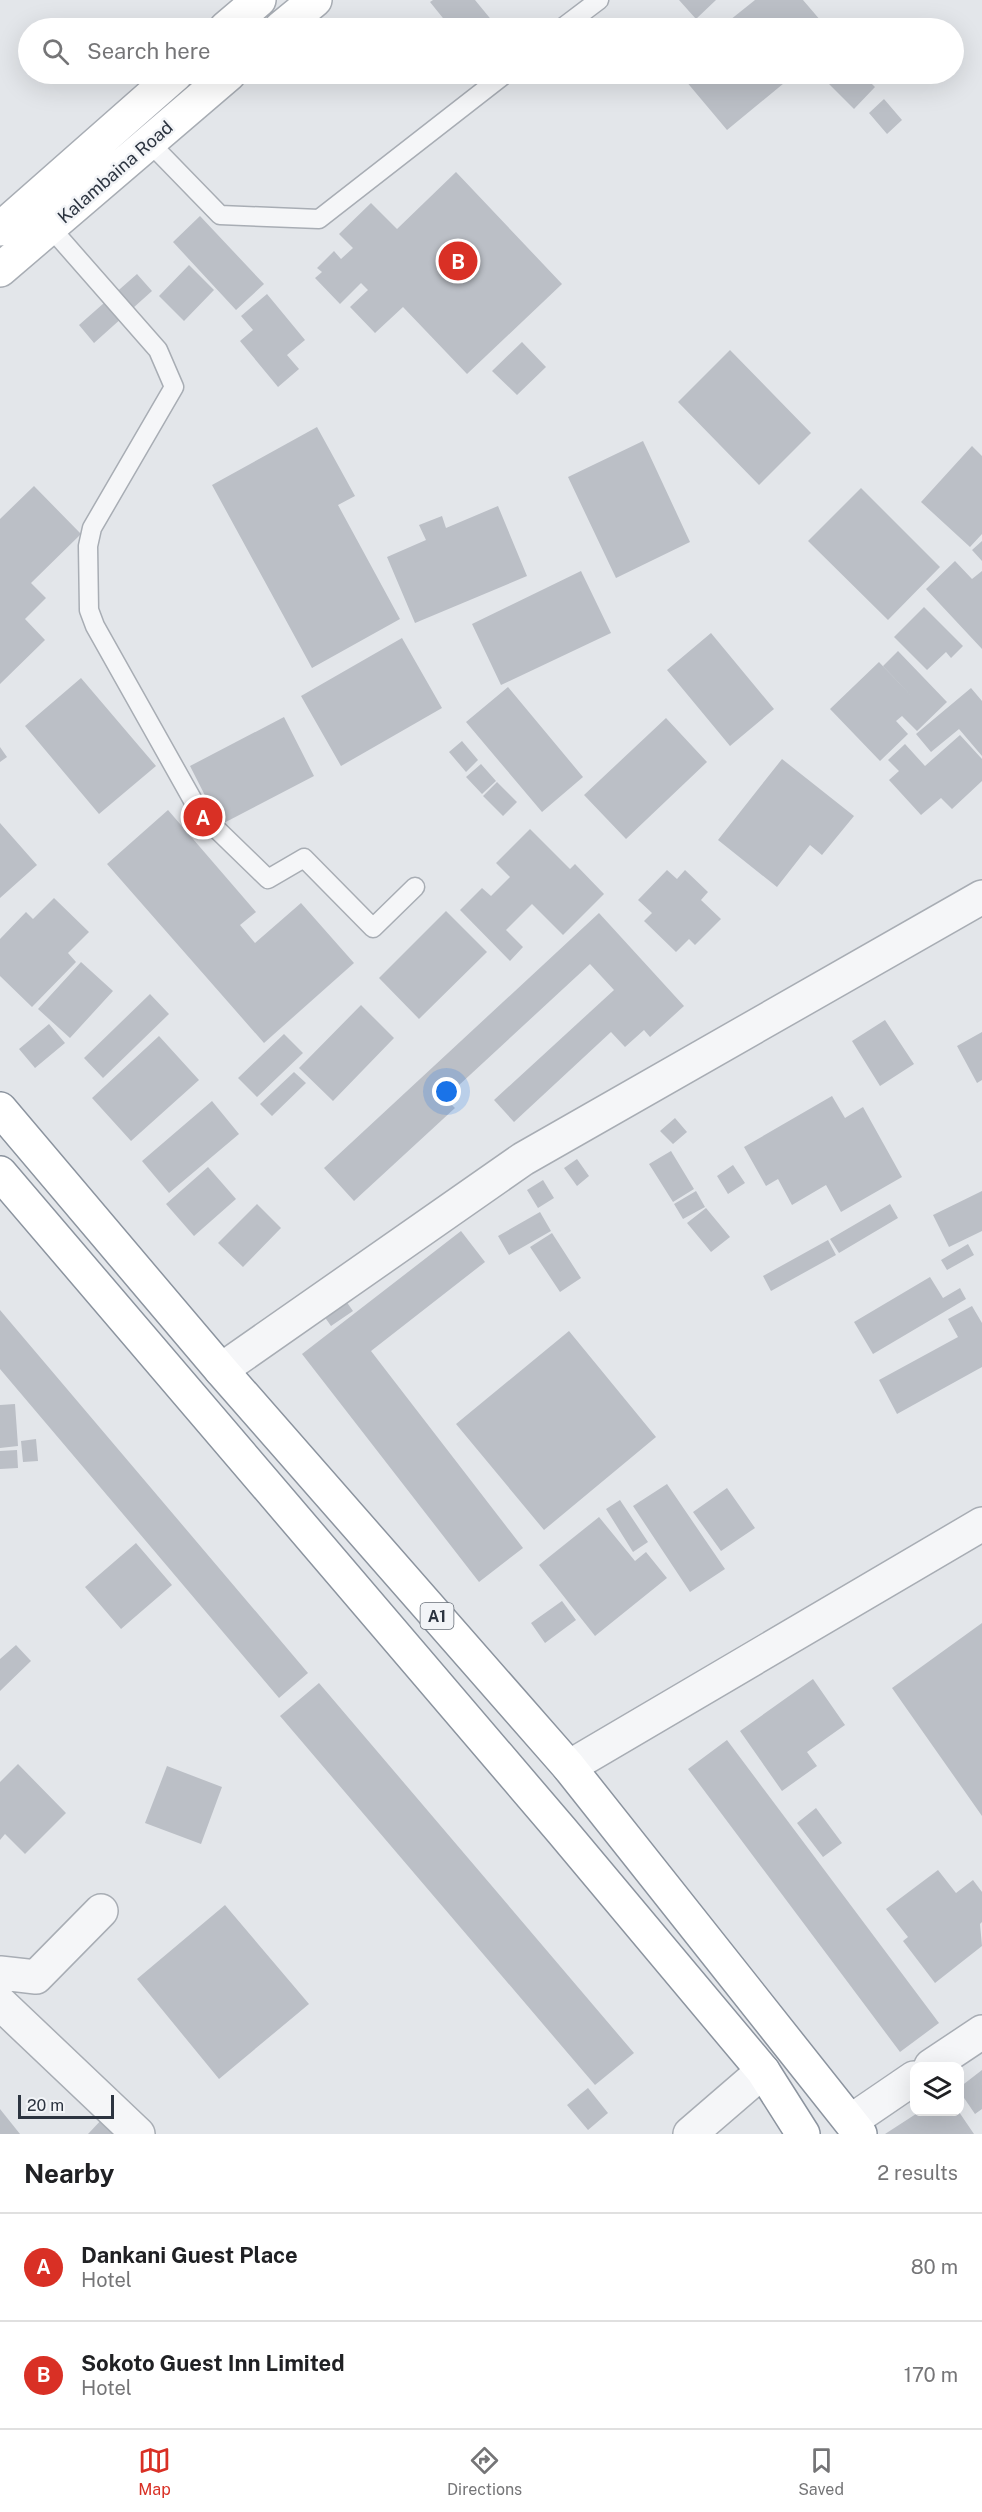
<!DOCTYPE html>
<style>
:root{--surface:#fff;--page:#f2f2f2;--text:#202124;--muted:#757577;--line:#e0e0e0;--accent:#d93025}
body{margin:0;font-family:"Public Sans",sans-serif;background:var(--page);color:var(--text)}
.controls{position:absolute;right:18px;bottom:18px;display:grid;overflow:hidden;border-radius:12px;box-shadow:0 6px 24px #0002}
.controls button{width:54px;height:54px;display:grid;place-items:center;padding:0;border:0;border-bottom:2px solid var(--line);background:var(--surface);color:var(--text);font:30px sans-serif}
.scale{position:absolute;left:18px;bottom:15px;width:96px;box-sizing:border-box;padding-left:6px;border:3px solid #2c3440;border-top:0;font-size:16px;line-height:21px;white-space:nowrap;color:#2c3440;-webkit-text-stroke:4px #f2f4f7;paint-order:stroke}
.you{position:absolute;left:447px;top:1092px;width:21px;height:21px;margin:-15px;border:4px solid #fff;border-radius:50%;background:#1a73e8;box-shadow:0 0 0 9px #1a73e833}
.badge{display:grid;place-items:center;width:39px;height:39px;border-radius:50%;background:var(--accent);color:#fff;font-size:20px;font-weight:700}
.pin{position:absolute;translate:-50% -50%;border:3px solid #fff;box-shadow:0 2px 6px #0006}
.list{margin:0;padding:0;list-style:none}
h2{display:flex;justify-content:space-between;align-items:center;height:78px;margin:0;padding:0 24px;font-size:26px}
h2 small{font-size:20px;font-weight:400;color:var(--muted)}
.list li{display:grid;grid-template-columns:39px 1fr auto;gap:18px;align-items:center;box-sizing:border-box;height:108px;padding:0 24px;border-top:2px solid var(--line)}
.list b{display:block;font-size:22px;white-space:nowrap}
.list p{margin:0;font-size:20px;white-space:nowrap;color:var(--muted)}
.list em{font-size:20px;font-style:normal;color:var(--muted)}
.icon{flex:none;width:33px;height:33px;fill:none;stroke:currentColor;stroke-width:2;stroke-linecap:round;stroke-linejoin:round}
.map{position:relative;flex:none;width:982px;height:2134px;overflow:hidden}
.search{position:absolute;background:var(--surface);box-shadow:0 6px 24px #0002;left:18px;right:18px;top:18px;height:66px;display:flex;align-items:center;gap:15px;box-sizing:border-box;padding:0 21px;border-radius:33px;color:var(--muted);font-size:22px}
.sheet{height:294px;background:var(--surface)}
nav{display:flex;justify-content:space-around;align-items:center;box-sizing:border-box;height:84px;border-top:2px solid var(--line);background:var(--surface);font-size:16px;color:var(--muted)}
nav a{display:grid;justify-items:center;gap:3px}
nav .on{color:var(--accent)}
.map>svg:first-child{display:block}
</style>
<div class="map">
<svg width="982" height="2134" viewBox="0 0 982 2134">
<rect width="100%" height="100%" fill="#e3e6ea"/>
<path fill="#bbbfc6" d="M433,0H475L498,28H451L430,2Z
M679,0H716L696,19Z
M755,0H803L827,28H720Z
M680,74H795L727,130Z
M839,74H862L875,87L854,109L829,84Z
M884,99L902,120L887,134L869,113Z
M456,172L562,284L467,374L403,307L375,333L350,307L368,290L361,283L340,304L315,278L322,272L317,268L334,251L341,259L353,248L339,234L371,203L397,229Z
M200,216L264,284L236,310L173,242Z
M189,265L214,290L184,321L159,296Z
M137,274L152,291L94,343L79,325Z
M267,294L305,340L287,355L299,369L278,387L240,341L253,330L241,316Z
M522,342L546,367L517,395L492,371Z
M730,350L811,433L759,485L678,402Z
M317,427L355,496L338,505L400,619L312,668L212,485Z
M643,441L690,542L616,578L568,477Z
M972,446L982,456V534L970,547L921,502Z
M34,486L81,534L31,583L46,598L25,619L45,640L0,684V519Z
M861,488L940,567L888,620L808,541Z
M498,506L527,576L415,623L387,557L426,540L419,525L442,516L446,528Z
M982,541V561L972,550Z
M955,561L972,579L982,571V649L926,589Z
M581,571L611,633L501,685L472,624Z
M924,607L963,646L951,658L946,652L927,670L894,637Z
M711,633L774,709L730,746L667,670Z
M402,638L442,708L341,766L301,696Z
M898,651L947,702L917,731L902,716L896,721L908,734L880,761L830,709L879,662L917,702L883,666Z
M81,678L156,766L99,814L25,726Z
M508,687L583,777L542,812L466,722Z
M971,688L982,701V756L959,729L931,752L916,734Z
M284,717L314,776L220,825L190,766Z
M666,718L707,762L626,839L584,795Z
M960,735L982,759V781L952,809L941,798L921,815L889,780L899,771L888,760L905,744L925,766Z
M462,741L478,760L466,772L449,752Z
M0,747L7,757L0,762Z
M782,759L854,816L822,855L810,845L777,887L718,840Z
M481,764L496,781L482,794L466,777Z
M497,782L517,802L503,816L483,796Z
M168,810L256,912L240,925L255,943L301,903L354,963L264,1043L107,864Z
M0,823L37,865L0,898Z
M530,829L570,869L575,864L604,894L563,935L532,904L506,930L523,947L510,961L460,910L482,888L491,896L510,877L496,863Z
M667,870L677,879L685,870L708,892L701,900L721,919L695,945L689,939L676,952L644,921L652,913L638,900Z
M54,898L89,932L68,953L76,962L32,1007L0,976V939L26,912L33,919Z
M446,911L487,952L419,1019L379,978Z
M599,913L684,1006L650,1037L644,1030L625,1047L611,1032L514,1122L494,1100L614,990L590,964L445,1098L455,1108L354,1201L324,1168Z
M81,962L113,991L70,1038L38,1009Z
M150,994L169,1014L103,1078L84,1058Z
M361,1005L394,1038L333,1101L299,1068Z
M885,1020L914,1064L880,1086L852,1041Z
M49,1024L65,1043L35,1068L19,1049Z
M982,1032V1080L977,1083L957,1046Z
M284,1034L303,1053L257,1097L238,1078Z
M159,1036L199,1080L131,1141L92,1098Z
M294,1072L306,1083L272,1116L260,1104Z
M832,1096L845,1118L863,1107L902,1177L841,1212L826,1185L792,1205L778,1179L766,1186L744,1147Z
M212,1101L239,1134L169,1193L142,1161Z
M675,1118L687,1132L673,1144L660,1131Z
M671,1151L694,1189L673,1202L649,1164Z
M577,1159L589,1176L577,1186L564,1168Z
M733,1165L745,1183L728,1194L717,1176Z
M208,1167L236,1199L194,1236L166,1204Z
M543,1180L554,1198L538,1208L527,1190Z
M696,1191L705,1207L683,1219L674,1204Z
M982,1191V1231L949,1247L933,1215Z
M257,1204L281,1228L243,1267L218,1243Z
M890,1204L898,1218L839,1253L830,1239Z
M706,1208L730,1237L711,1252L687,1223Z
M540,1212L551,1231L509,1255L498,1236Z
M461,1231L485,1262L371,1351L523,1548L479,1582L302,1354Z
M552,1233L581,1278L560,1292L530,1247Z
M828,1240L836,1255L771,1291L763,1276Z
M968,1244L974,1255L947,1270L941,1260Z
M930,1277L943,1298L960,1288L966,1299L873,1354L854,1322Z
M341,1294L353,1311L331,1326L319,1309Z
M972,1306L982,1323V1367L897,1414L879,1380L958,1337L948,1319Z
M0,1310L308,1673L279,1698L0,1369Z
M569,1331L656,1437L544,1530L456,1424Z
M15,1404L18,1446L0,1448V1405Z
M36,1439L38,1461L23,1462L21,1441Z
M17,1450L18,1468L0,1469V1451Z
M667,1484L725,1569L690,1592L633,1506Z
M727,1488L755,1528L721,1551L693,1512Z
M620,1500L648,1542L633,1552L606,1509Z
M599,1517L635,1561L646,1552L667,1578L595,1636L539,1565Z
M136,1543L172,1585L121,1629L85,1587Z
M562,1601L576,1620L545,1643L531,1623Z
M982,1623V1816L892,1688Z
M16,1645L31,1661L0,1691V1659Z
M813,1679L845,1725L807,1752L817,1766L782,1791L740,1731Z
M319,1683L634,2053L595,2085L280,1716Z
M727,1740L939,2023L900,2052L688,1769Z
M18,1764L66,1813L25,1854L5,1834L0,1840V1782Z
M167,1766L222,1787L201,1844L145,1823Z
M816,1808L842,1843L823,1857L797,1823Z
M938,1870L956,1893L973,1880L982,1892V1922L980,1924L982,1946L935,1983L903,1941L908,1937L886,1909Z
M225,1905L309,2004L219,2079L137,1979Z
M982,2070V2109L975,2114L960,2092V2087Z
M588,2088L608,2113L588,2130L567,2105Z
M0,2109L20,2134H0Z
M919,2112H959L974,2134H885Z
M104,2117L122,2134H88Z"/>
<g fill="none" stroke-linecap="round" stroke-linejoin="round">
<g stroke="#a8adb4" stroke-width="21">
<path id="lane" d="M562,28L599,0
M149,142L220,215L319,219L505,74
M50,227L158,350L174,387L92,528L88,546L89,610L95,626L200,813L268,879L304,858L373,928L415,887"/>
</g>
<g stroke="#a8adb4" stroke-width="36">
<path id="street" d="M221,1370L523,1159L982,897
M569,1767L982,1524
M0,1973L36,1977L101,1911
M0,2003L138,2134
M931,2066L982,2032
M851,2121L914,2078
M690,2134L763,2071"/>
</g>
<g stroke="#a8adb4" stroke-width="36">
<path id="secondary" d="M226,28L259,0
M281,28L315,0
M0,229L176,74
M0,270L229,74"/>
</g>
<g stroke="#8c949f" stroke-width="36">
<path id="highway" d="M0,1109L221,1370L569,1767L860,2134
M0,1173L562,1831L763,2071L803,2134"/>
</g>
<use href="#lane" stroke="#f5f6f8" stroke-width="18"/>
<use href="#street" stroke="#f5f6f8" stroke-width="33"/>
<use href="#secondary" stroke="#fff" stroke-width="33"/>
<use href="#highway" stroke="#fff" stroke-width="33"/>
</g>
<g text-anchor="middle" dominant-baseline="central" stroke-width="5" stroke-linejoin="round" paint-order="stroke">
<rect fill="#f2f4f7" stroke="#676e77" stroke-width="1.5" x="420.5" y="1603" width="33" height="26" rx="4.5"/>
<g font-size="16" font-weight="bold" fill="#2c3440">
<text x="437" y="1616">A1</text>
</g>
<g font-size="18" fill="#2c3440" stroke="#f2f4f7">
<text transform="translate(115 172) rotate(-41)">Kalambaina Road</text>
</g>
</g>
</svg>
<div class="controls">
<button><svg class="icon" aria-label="layers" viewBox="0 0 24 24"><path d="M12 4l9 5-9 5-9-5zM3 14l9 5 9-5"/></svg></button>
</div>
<div class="scale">20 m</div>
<div class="you"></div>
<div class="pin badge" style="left:203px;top:817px">A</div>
<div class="pin badge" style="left:458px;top:261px">B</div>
<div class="search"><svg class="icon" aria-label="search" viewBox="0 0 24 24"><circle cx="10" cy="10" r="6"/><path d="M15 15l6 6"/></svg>Search here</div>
</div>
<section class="sheet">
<h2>Nearby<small>2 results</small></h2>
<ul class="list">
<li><span class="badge">A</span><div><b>Dankani Guest Place</b><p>Hotel</p></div><em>80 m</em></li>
<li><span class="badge">B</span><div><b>Sokoto Guest Inn Limited</b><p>Hotel</p></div><em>170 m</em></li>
</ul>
</section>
<nav>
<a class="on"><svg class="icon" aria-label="map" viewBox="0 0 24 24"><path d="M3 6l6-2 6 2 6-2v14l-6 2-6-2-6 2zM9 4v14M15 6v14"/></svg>Map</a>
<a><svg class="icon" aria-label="directions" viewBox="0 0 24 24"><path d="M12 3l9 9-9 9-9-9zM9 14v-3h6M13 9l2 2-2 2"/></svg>Directions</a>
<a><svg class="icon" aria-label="saved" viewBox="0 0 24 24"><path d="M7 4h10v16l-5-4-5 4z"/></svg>Saved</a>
</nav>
